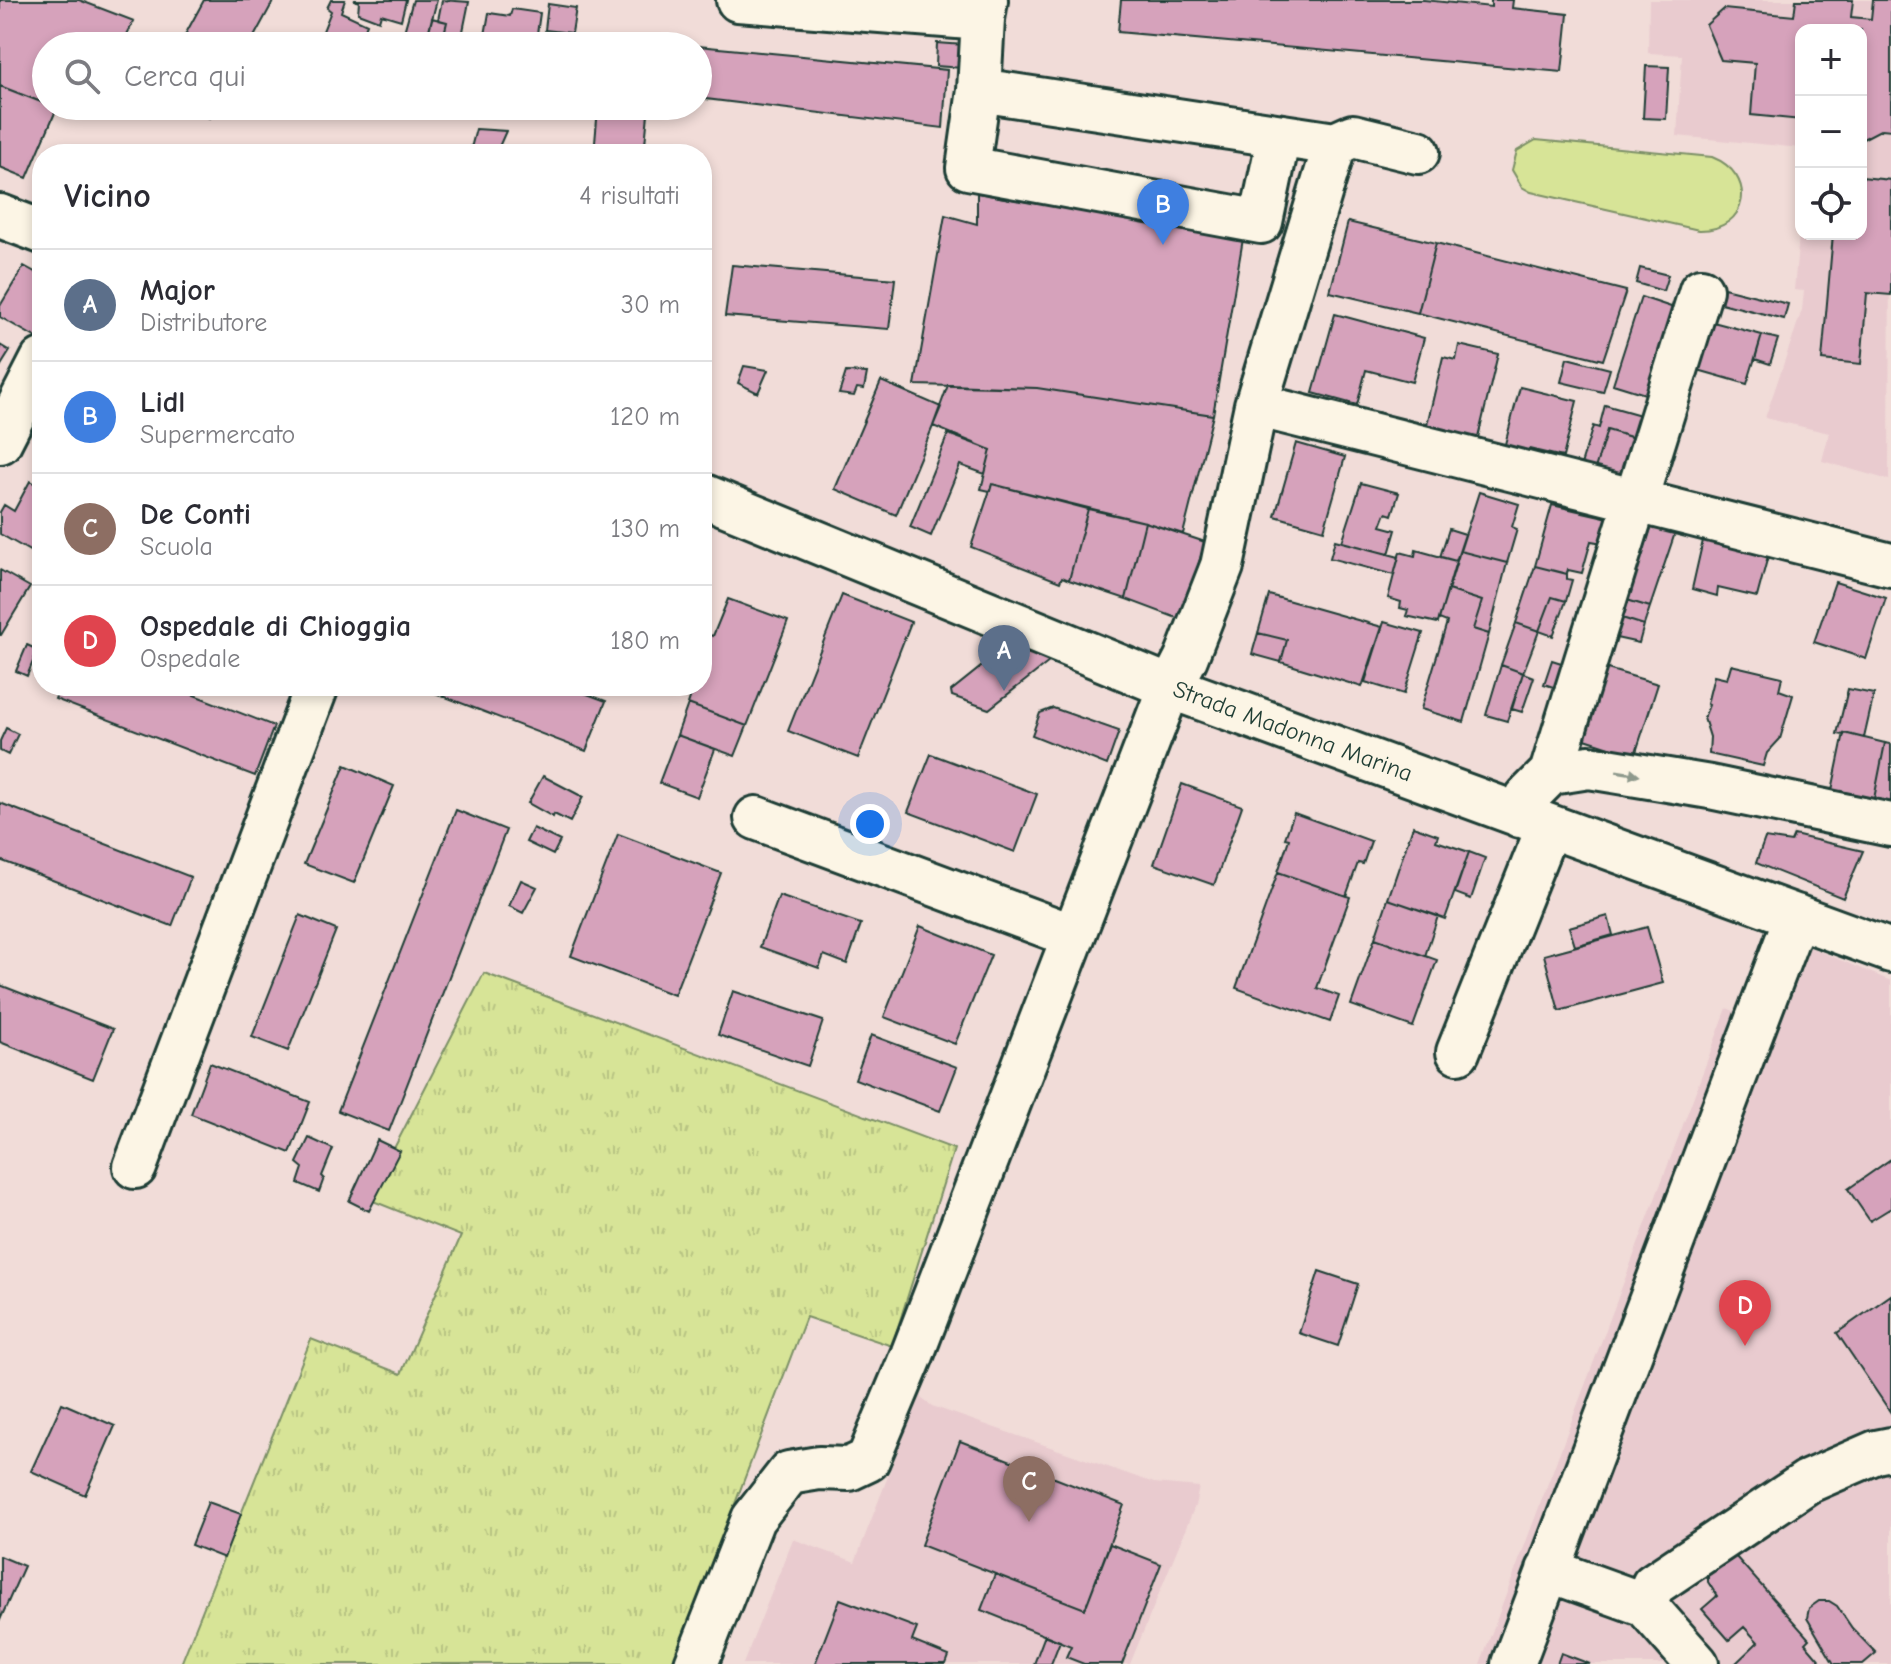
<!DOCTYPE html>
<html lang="it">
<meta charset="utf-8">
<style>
:root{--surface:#fff;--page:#f7f7f7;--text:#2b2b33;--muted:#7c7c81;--line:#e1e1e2;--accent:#ea580c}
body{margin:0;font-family:"Comic Neue",sans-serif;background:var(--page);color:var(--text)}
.controls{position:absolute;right:24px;top:24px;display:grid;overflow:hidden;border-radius:16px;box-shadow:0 4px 12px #0003}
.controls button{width:72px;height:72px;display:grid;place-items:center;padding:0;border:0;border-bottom:2px solid var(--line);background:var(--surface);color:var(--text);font:40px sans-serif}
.you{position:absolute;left:870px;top:824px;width:28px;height:28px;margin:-20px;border:6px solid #fff;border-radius:50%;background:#1a73e8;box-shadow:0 0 0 12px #1a73e833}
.badge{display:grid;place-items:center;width:52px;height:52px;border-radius:50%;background:var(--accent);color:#fff;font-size:26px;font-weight:700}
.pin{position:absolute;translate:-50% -66px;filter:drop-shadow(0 2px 4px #0008)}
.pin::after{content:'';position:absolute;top:42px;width:28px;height:24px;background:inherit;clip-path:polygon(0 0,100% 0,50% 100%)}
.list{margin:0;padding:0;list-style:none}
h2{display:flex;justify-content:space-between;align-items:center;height:104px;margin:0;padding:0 32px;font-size:34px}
h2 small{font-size:26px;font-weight:400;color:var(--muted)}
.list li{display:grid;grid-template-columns:52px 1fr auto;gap:24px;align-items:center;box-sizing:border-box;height:112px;padding:0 32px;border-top:2px solid var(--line)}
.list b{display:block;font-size:30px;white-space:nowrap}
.list p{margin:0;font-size:26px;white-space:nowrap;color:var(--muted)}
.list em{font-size:26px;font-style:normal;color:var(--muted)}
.icon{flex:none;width:44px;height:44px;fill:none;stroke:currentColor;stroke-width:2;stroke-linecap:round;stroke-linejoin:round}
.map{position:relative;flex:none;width:1891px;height:1664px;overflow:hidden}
.search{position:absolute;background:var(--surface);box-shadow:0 4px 12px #0003;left:32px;top:32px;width:680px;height:88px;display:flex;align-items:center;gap:20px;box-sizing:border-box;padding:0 28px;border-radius:44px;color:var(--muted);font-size:30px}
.panel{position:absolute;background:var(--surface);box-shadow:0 4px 12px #0003;left:32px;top:144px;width:680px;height:552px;border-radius:32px}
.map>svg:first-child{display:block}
</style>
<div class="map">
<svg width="1891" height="1664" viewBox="0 0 1891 1664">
<defs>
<pattern id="grass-tufts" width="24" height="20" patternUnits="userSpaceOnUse" patternTransform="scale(2)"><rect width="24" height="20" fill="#d7e497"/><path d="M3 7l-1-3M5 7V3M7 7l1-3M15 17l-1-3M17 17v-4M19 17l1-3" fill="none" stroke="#b8c483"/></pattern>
</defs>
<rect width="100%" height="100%" fill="#f1dcd8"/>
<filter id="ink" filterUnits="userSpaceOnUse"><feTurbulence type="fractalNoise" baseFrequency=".0125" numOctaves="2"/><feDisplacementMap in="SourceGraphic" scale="16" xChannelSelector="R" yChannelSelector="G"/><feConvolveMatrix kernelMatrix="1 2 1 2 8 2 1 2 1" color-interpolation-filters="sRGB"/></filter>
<g filter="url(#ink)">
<path fill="#e9cbcf" d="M1649,0H1891L1889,480L1822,461L1829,433L1765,418L1802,310L1804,291L1794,290L1801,214V234H1861V30H1801V148L1677,136L1682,55L1648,53Z
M1809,947L1891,981V1664H1480L1727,1008L1773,1028Z
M922,1388V1399L932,1406L1154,1483L1199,1487L1195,1506L1130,1664H743L793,1539L855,1562Z"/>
<path fill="url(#grass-tufts)" stroke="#7b9066" stroke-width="2" d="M484,973L954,1149L892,1346L806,1317L674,1664H181L311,1339L401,1374L461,1236L368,1199Z"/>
<path fill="#d7e497" stroke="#7b9066" stroke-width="2" d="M1536,140L1712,157C1758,175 1749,231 1699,230L1531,192L1522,187L1512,170L1517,151Z"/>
<path fill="#d6a2bb" stroke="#1f3d34" stroke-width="2" d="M0,0H79L134,21L121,46H105L92,42L91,46H46V104L0,86Z
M204,0H274L249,46H179Z
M331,0H345L341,12L367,24L358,46L345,43L344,46H317L331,11L327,8Z
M354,0H406L401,20L381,14L379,21L358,13L359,2Z
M413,0H437L425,46H400Z
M442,0L469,2L460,46L442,43L447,22L438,20Z
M1121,0H1424L1491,7V0H1513L1512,8L1568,14L1562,72L1118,32Z
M1796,0H1853L1851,17L1871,19L1873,0H1891V130L1882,129L1861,140V30H1801V120L1751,115L1755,63L1721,60L1706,25L1724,9L1794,16Z
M548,4L576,8L572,33L545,30Z
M512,9L540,13L536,41L548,43V46H483L489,13L510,16Z
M432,18L447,22L441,46H425Z
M657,42L696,46H656Z
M937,43L964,45L962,68L936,66Z
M698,46L947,70L943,128L698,98Z
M1646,66L1669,67L1666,119L1643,118Z
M0,86L57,108L27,178L0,167Z
M187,106H216L209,118Z
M598,106H650L648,114L598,108Z
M598,108L648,114L644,154H594Z
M476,129L506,131L498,149L471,148Z
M1861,177L1891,180V295L1867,293L1861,364L1822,360L1833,234H1861Z
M977,193L1243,239L1213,415L1037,388L915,385L945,215L977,224Z
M1348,222L1436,243L1418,313L1330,292Z
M1436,243L1626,291L1603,360L1418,313Z
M732,265L895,279L889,329L725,316Z
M24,266L42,276V341L0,317V306Z
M1640,268L1668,275L1663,291L1636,283Z
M1724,288L1788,304L1784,319L1721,303Z
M1641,297L1686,312L1658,398L1613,384Z
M1335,314L1424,338L1412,382L1366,370L1357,405L1313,393Z
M1713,322L1762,335L1747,384L1698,370Z
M1762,335L1778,339L1770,364L1755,359Z
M0,345L10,351L0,367Z
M1459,345L1498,354L1476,446L1425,433L1443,357L1456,360Z
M1567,358L1610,369L1603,392L1561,382Z
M744,366L768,370L758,393L738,383Z
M846,372L867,373L864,389L857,388L854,396L839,394Z
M881,381L941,407L896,515L835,489Z
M948,385L1037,388L1213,415L1183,534L1145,522L992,484L990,491L981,489L991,450L933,426Z
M1520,387L1577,401L1563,457L1529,449L1528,454L1504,448Z
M1605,405L1651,418L1644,441L1607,430L1593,475L1579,471L1593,426L1599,428Z
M1607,430L1638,439L1626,484L1593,475Z
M948,434L991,450L985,474L960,465L931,536L910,527Z
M42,437V454L35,450Z
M1296,443L1345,457L1324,530L1275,516Z
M30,481L42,487V558L0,534V512L4,505L14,511Z
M1361,483L1399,493L1392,515L1386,513L1381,526L1396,530L1389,554L1342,542Z
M992,484L1088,509L1069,580L1062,577L1060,582L971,547Z
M1479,492L1519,504L1512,527L1517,529L1507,563L1460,551Z
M1552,505L1609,518L1603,543L1591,541L1582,573L1568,570L1567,574L1535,566Z
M1088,509L1145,522L1126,599L1069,580Z
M1145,522L1205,542L1182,620L1126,599Z
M1652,525L1676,530L1650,607L1627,600Z
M1449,529L1465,534L1456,561L1440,557Z
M1704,536L1768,556L1757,597L1718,588L1717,596L1692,589Z
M1335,540L1399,557L1394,575L1330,558Z
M1416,550L1456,561L1438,623L1406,616L1408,610L1400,608L1401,602L1388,598L1400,552L1415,556Z
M1460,551L1507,563L1489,634L1473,629L1482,601L1448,590Z
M1535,566L1567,574V579L1572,580L1566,601L1552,597L1539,631L1516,623Z
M0,570L30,587L1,635H0Z
M1835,582L1886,598L1866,659L1814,642Z
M1448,590L1482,601L1473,629L1489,634L1464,722L1421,709L1447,622L1439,619Z
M842,595L911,622L858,758L788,731Z
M1269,595L1382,627L1362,687L1281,662L1287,640L1258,633Z
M1552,597L1566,601L1553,636L1539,631Z
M728,599L788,621L747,726L688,704L694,686H702V633L713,636Z
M1627,600L1650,607L1644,625L1622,618Z
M1622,618L1644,625L1639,643L1616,638Z
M1384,622L1423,633L1404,694L1365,682Z
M1516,623L1539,631L1523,673L1501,665Z
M1258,633L1287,640L1281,662L1252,654Z
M1011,643L1050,659L1049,662L989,709L952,696L951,691Z
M27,645L38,650L27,676L16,671Z
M1552,660L1580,669L1572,693L1544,684Z
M1501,665L1523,673L1507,721L1486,715Z
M1731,665L1782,677L1779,690L1793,695L1780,739L1767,753L1763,766L1709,754L1710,737L1704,718L1709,705L1707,704L1714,676L1727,679Z
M1604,668L1658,684L1635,755L1582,738Z
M1523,673L1534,677L1522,712L1512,709Z
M60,686H171L274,726L255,776L55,699Z
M417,686H566L606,701L586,751Z
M1848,689L1874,694L1864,738L1844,733V735L1837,734Z
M688,704L747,726L735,756L677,735Z
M1053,708L1119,731L1107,765L1032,735L1040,713Z
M6,728L18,734L8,755L0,751V741Z
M1844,733L1885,743L1872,809L1830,800Z
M677,735L715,749L697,797L659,783Z
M1885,743L1891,744V813L1872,809Z
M931,754L1037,794L1015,852L908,812Z
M345,765L394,786L354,883L304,864Z
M543,776L583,797L570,822L554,814L553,817L528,803Z
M1182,784L1242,806L1214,885L1154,864Z
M0,803L191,877L172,926L0,860Z
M456,810L506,830L389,1131L338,1111Z
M1294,813L1371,841L1363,864L1358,863L1346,896L1278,872L1289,839L1285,838Z
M1413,826L1438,835L1436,841L1469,852L1445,919L1388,899Z
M533,828L560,841L553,855L526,842Z
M618,834L721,873L674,995L571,956Z
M1794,835L1863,851L1843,898L1756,863L1765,838L1791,842Z
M1469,852L1485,858L1471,899L1455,893Z
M1278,872L1350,897L1317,988L1339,996L1330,1022L1236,988Z
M521,880L537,887L523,913L509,906Z
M779,896L861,924L847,964L824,955L819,968L760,947Z
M1388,899L1438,916L1425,956L1375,938Z
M300,915L336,930L288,1051L252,1037Z
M1608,916L1613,935L1575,946L1569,927Z
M920,926L991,955L955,1044L884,1017Z
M1647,927L1663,983L1559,1011L1544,955Z
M1375,938L1437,960L1413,1027L1351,1005Z
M0,985L113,1029L93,1079L0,1042Z
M733,991L823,1021L808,1066L718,1035Z
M871,1035L957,1067L940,1111L855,1079Z
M210,1063L310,1102L290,1153L191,1114Z
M309,1138L333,1149L322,1176L324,1178L319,1192L298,1183L303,1168L297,1163Z
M377,1140L400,1151L369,1211L349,1201Z
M1891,1159V1208L1870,1221L1848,1189Z
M1319,1271L1358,1284L1338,1346L1299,1333Z
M1891,1295V1413L1837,1333Z
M62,1403L115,1426L85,1495L31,1471Z
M960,1441L1124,1505L1085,1609L921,1545Z
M208,1502L241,1514L224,1558L191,1545Z
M1110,1544L1161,1564L1122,1664H1084L1066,1657L1071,1646L981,1610L995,1574L1085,1609Z
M1723,1555L1736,1557L1809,1639L1805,1643L1823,1664H1735L1758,1642L1744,1627L1729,1640L1702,1609L1717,1596L1708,1582V1569Z
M0,1556L24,1566L0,1620Z
M840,1599L917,1628L912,1641L949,1656L946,1664H815Z
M1819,1601H1829L1837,1606L1852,1628L1876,1653L1863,1664H1834L1807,1618L1809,1608Z
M1045,1635L1060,1641L1051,1664H1034Z
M1561,1653L1590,1664H1557Z"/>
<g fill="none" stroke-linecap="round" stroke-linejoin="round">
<g stroke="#1f3d34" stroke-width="48">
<path id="minor" d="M738,0L983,19L986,0
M979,90L983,19
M1279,136L1261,222L968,168L979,90L1335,144
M0,216L42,232
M1256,405L1891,565
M0,442L42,360
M702,495L1170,687L1891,951
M1551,773L1589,767L1710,787L1891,825
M1520,816L1527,797L1551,773L1701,290
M756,818L1073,936
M1458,1052L1548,827
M135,1167L317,686
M1548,1570L1645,1605L1697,1664
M1645,1605L1653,1585L1807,1482L1876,1452L1891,1449
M696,1664L753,1519L789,1473L819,1468L849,1469L868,1460L912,1355L1164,701L1186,658L1222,566L1256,405L1335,144L1353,136L1418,152
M1513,1664L1796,916"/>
</g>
<use href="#minor" stroke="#fcf5e5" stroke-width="42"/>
</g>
<defs><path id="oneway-solid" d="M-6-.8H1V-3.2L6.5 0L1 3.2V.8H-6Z" transform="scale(2)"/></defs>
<use fill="#8e998c" href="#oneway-solid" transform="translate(1628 773) rotate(9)"/>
</g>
<g text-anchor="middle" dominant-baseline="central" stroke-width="8" stroke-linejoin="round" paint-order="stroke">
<g font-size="24" fill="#1f3d34" stroke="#fcf5e5">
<text transform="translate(1293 731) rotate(20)">Strada Madonna Marina</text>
</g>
</g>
</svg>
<div class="controls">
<button>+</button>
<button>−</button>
<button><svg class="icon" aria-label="locate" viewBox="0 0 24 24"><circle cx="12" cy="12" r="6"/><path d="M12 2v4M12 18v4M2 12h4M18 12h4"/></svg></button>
</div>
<div class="you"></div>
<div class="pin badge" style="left:1004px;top:691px;background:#5c6f8a">A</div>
<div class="pin badge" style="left:1163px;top:245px;background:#3f7fe0">B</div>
<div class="pin badge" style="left:1029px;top:1522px;background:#8d6e63">C</div>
<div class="pin badge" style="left:1745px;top:1346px;background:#e0444e">D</div>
<div class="search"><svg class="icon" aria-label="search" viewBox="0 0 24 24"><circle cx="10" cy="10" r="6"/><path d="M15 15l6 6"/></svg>Cerca qui</div>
<section class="panel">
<h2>Vicino<small>4 risultati</small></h2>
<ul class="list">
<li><span class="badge" style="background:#5c6f8a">A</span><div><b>Major</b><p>Distributore</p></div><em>30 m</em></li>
<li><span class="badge" style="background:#3f7fe0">B</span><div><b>Lidl</b><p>Supermercato</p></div><em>120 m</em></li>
<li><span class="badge" style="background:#8d6e63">C</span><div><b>De Conti</b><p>Scuola</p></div><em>130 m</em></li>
<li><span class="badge" style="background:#e0444e">D</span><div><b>Ospedale di Chioggia</b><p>Ospedale</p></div><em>180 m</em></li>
</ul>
</section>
</div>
